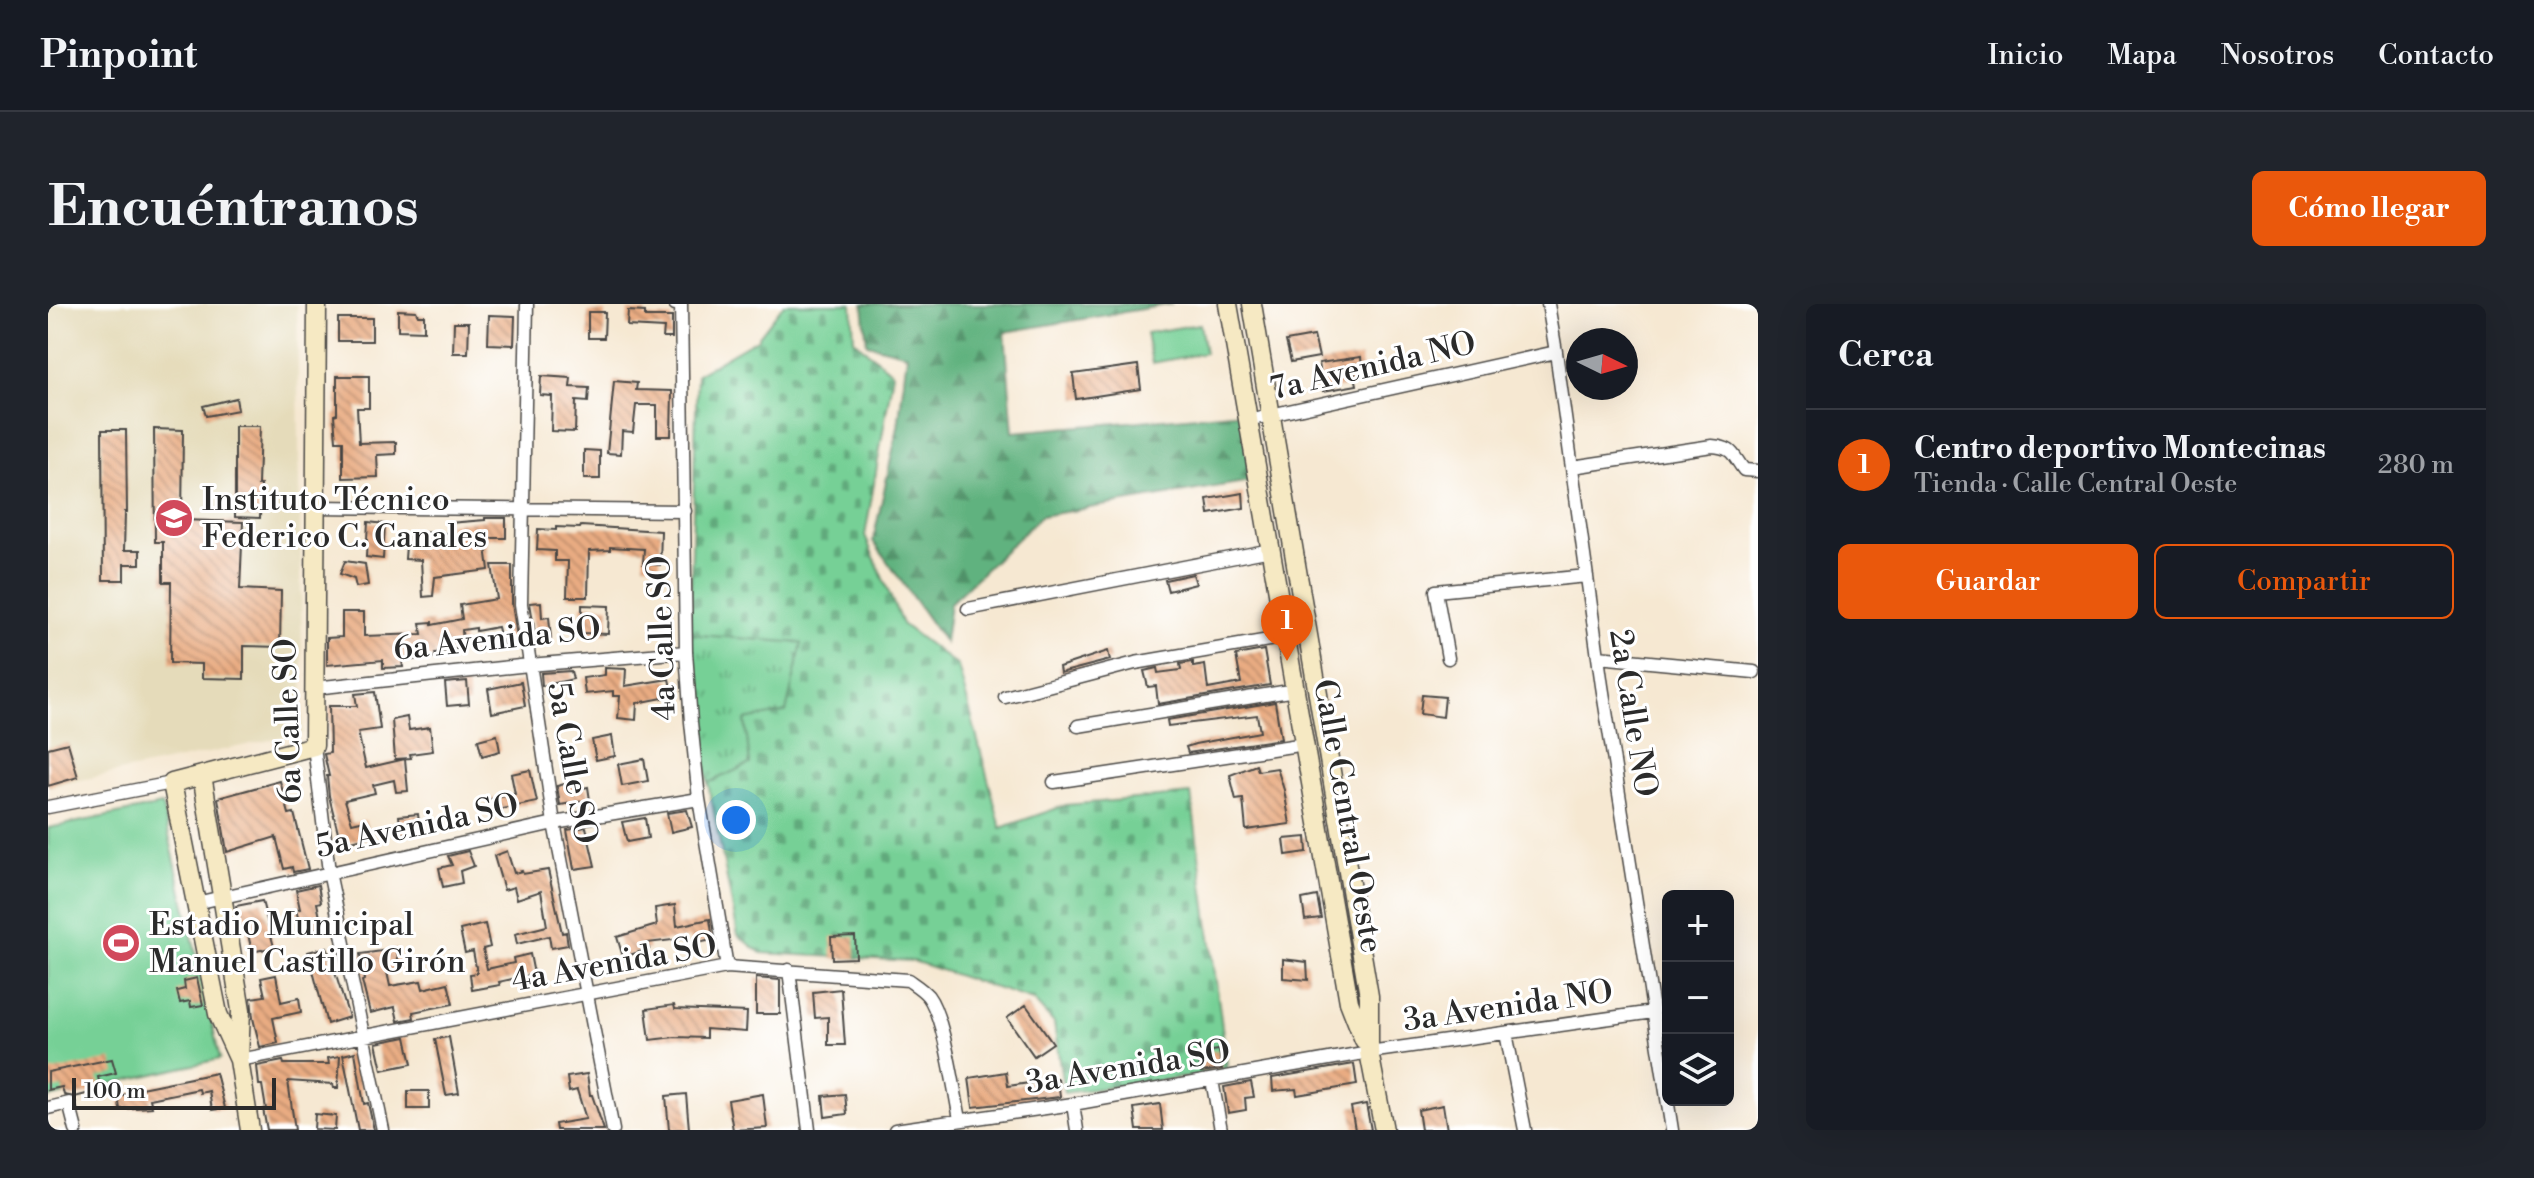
<!DOCTYPE html>
<html lang="es">
<meta charset="utf-8">
<style>
:root{--surface:#171b24;--page:#20242c;--text:#f1f3f6;--muted:#9ea1a6;--line:#363941;--accent:#ea580c}
body{margin:0;font-family:"Libre Bodoni",serif;background:var(--page);color:var(--text)}
.controls{position:absolute;right:24px;bottom:24px;display:grid;overflow:hidden;border-radius:12px;box-shadow:0 8px 32px #0002}
.controls button{width:72px;height:72px;display:grid;place-items:center;padding:0;border:0;border-bottom:2px solid var(--line);background:var(--surface);color:var(--text);font:40px sans-serif}
.compass{position:absolute;left:1518px;top:24px;width:72px;height:72px;border-radius:50%;background:var(--surface);box-shadow:0 8px 32px #0002;rotate:95deg}
.scale{position:absolute;left:24px;bottom:20px;width:204px;box-sizing:border-box;padding-left:8px;border:4px solid #2b2b2b;border-top:0;font-size:22px;line-height:28px;white-space:nowrap;color:#2b2b2b;-webkit-text-stroke:6px #fff;paint-order:stroke}
.you{position:absolute;left:688px;top:516px;width:28px;height:28px;margin:-20px;border:6px solid #fff;border-radius:50%;background:#1a73e8;box-shadow:0 0 0 12px #1a73e833}
.badge{display:grid;place-items:center;width:52px;height:52px;border-radius:50%;background:var(--accent);color:#fff;font-size:26px;font-weight:700}
.pin{position:absolute;translate:-50% -66px;filter:drop-shadow(0 2px 4px #0008)}
.pin::after{content:'';position:absolute;top:42px;width:28px;height:24px;background:inherit;clip-path:polygon(0 0,100% 0,50% 100%)}
.list{margin:0;padding:0;list-style:none}
h2{display:flex;justify-content:space-between;align-items:center;height:104px;margin:0;padding:0 32px;font-size:34px}
h2 small{font-size:26px;font-weight:400;color:var(--muted)}
.list li{display:grid;grid-template-columns:52px 1fr auto;gap:24px;align-items:center;box-sizing:border-box;height:112px;padding:0 32px;border-top:2px solid var(--line)}
.list b{display:block;font-size:30px;white-space:nowrap}
.list p{margin:0;font-size:26px;white-space:nowrap;color:var(--muted)}
.list em{font-size:26px;font-style:normal;color:var(--muted)}
.actions{display:flex;gap:16px;padding:24px 32px}
.actions a{flex:1;padding:18px 0;border:2px solid var(--accent);border-radius:12px;text-align:center;font-size:28px;color:var(--accent)}
.actions .main{background:var(--accent);color:#fff}
.icon{flex:none;width:44px;height:44px;fill:none;stroke:currentColor;stroke-width:2;stroke-linecap:round;stroke-linejoin:round}
.map{position:relative;flex:none;width:1710px;height:826px;overflow:hidden;border-radius:12px}
header{display:flex;align-items:center;gap:48px;box-sizing:border-box;height:112px;padding:0 40px;background:var(--surface);border-bottom:2px solid var(--line)}
header strong{font-size:38px}
nav{display:flex;gap:44px;margin-inline-start:auto;font-size:28px}
.intro{display:flex;align-items:center;justify-content:space-between;box-sizing:border-box;height:192px;padding:0 48px}
h1{margin:0;font-size:56px}
.button{padding:20px 36px;border-radius:12px;background:var(--accent);color:#fff;font-size:28px;font-weight:700}
main{display:flex;gap:48px;padding:0 48px}
aside{flex:1;background:var(--surface);border-radius:12px;box-shadow:0 8px 32px #0002}
.map>svg:first-child{display:block}
</style>
<header>
<strong>Pinpoint</strong>
<nav><a>Inicio</a><a>Mapa</a><a>Nosotros</a><a>Contacto</a></nav>
</header>
<div class="intro"><h1>Encuéntranos</h1><a class="button">Cómo llegar</a></div>
<main>
<div class="map">
<svg width="1710" height="826" viewBox="0 0 1710 826">
<defs>
<pattern id="forest-firs" width="22" height="20" patternUnits="userSpaceOnUse" patternTransform="scale(2)"><rect width="22" height="20" fill="#60b27f"/><path d="M5 1l3.5 6h-7zM16 11l3.5 6h-7z" fill="#4f9168"/></pattern>
<pattern id="cemetery-stones" width="16" height="16" patternUnits="userSpaceOnUse" patternTransform="scale(2)"><rect width="16" height="16" fill="#76d096"/><path d="M2 7V4a2 2 0 0 1 4 0v3zM10 15v-3a2 2 0 0 1 4 0v3z" fill="#61a97b"/></pattern>
<pattern id="park-tufts" width="24" height="20" patternUnits="userSpaceOnUse" patternTransform="scale(2)"><rect width="24" height="20" fill="#76d096"/><path d="M3 7l-1-3M5 7V3M7 7l1-3M15 17l-1-3M17 17v-4M19 17l1-3" fill="none" stroke="#61a97b"/></pattern>
<pattern id="building-back-hatch" width="6" height="6" patternUnits="userSpaceOnUse" patternTransform="scale(2)"><rect width="6" height="6" fill="#e9ac82"/><path d="M-1 5l2 2M0 0l6 6M5-1l2 2" fill="none" stroke="#bd8c6b"/></pattern>
</defs>
<rect width="100%" height="100%" fill="#fff"/>
<filter id="ink" filterUnits="userSpaceOnUse"><feTurbulence type="fractalNoise" baseFrequency=".0125" numOctaves="2"/><feDisplacementMap in="SourceGraphic" scale="16" xChannelSelector="R" yChannelSelector="G"/><feConvolveMatrix kernelMatrix="1 2 1 2 8 2 1 2 1" color-interpolation-filters="sRGB"/></filter>
<filter id="wash" filterUnits="userSpaceOnUse"><feTurbulence type="fractalNoise" baseFrequency=".006" numOctaves="4" result="noise"/><feDisplacementMap in="SourceGraphic" scale="32" xChannelSelector="R" yChannelSelector="G"/><feGaussianBlur stdDeviation="1.8" result="paint"/><feColorMatrix in="noise" values="0 0 0 0 0 0 0 0 0 0 0 0 0 0 0 0 0 1.4 0 .05"/><feComposite in="paint" operator="in"/></filter>
<g filter="url(#wash)">
<rect width="100%" height="100%" fill="#f6e8d2"/>
<path fill="#e5dbba" d="M0,0H249L255,429L0,483Z"/>
<path fill="url(#forest-firs)" stroke="#466e55" stroke-width="2" d="M815,0H1124L957,28L965,128L1195,108L1203,177L993,212L902,299L897,339L825,237L850,123L859,50L819,40Z"/>
<path fill="url(#cemetery-stones)" stroke="#507e60" stroke-width="2" d="M736,0H804L806,36L845,69L817,232L854,320L910,362L953,524L1018,501L1143,490L1180,768L1016,789L1006,719L985,696L865,657L713,649L690,631L660,479L642,317L649,70L709,35Z"/>
<path fill="url(#park-tufts)" stroke="#507e60" stroke-width="2" d="M638,330L754,339L738,408L697,416L702,460L660,479Z"/>
<path fill="#76d096" stroke="#507e60" stroke-width="2" d="M1152,20L1157,49L1104,59L1098,29Z
M114,501L172,755L0,794V524Z"/>
<g id="blocks">
<path fill="url(#building-back-hatch)" d="M350,6L368,7L370,11H376V27L350,26Z
M580,7L597,8V13H624V34H615L616,24L579,22Z
M540,8H557L556,34H540Z
M441,11L467,12L466,41L440,40Z
M290,14H324V37H290Z
M406,18H421L420,49H405Z
M1266,32L1271,53L1243,58L1238,37Z
M1313,53L1314,65L1306,66L1309,81L1275,87L1271,59Z
M1090,61L1093,85L1028,95L1025,70Z
M289,72H321V104H309L311,139L348,138V150L329,151L330,173L295,174V137H288L286,111L289,110Z
M493,72L523,74L522,83L541,84L540,98L528,97L527,128L503,127L504,92L492,91Z
M566,77L589,79L588,86L624,87L623,132H609V101H588L585,128L574,127L573,150L559,149Z
M188,94L190,106L158,112L155,102Z
M187,122H212L210,181H213L212,214L187,213Z
M106,125L135,126L134,216L195,218L192,285L233,287L232,343L196,342V375L154,374V360L122,359L123,278H115V238H107Z
M54,126H78L79,208H77L76,246H92V260H76V276H55Z
M536,146L552,147V175H536Z
M1195,189L1196,204L1161,210L1159,195Z
M437,214H458V234H437L441,266L387,273L385,292L375,293L373,256L357,255L359,228L402,229L401,219L437,216Z
M320,218L337,220L335,255L318,253Z
M533,222L613,227L612,261L595,260L596,245L562,243V246L541,247L540,293H519L520,257H507V247L489,246L490,225L508,226V223L532,224Z
M297,257L317,260L320,281L308,283L306,275L292,270Z
M444,261H464V300L470,339L455,343L450,323L428,327V324L414,326L415,344L387,349L388,353L354,357L355,363L335,364V356L279,361V334L294,333V308H316V332L374,330L372,319L384,318V321L414,315L412,301L449,295Z
M1145,270L1148,280L1120,287L1117,276Z
M493,298L494,314L501,313L503,335L488,337L482,299Z
M534,301L561,302L560,330L534,329Z
M1216,346L1222,381L1110,400L1108,382L1100,383L1096,367L1109,364L1110,369L1133,366L1132,360L1145,358V363L1157,361L1160,385L1193,379L1188,351Z
M1060,347L1062,356L1012,369L1011,363Z
M557,364L578,365L577,382L621,375L625,392L589,399L588,416L570,414L572,392H565V387L537,390L535,374L557,371Z
M523,367L525,375L494,382L493,369Z
M419,377L421,400L399,402L397,379Z
M473,378L477,402L444,409L440,385Z
M327,388L332,425L310,428L318,464L357,455L360,487L348,488L346,476L325,481L327,489L297,496L304,519L317,516L322,532L293,540L281,492L279,472H281L276,450L282,449L281,402H309L307,390Z
M1374,391L1397,393L1395,413L1372,410Z
M1227,398L1233,435L1140,449L1138,443L1147,440L1212,428L1209,411L1120,422L1119,416Z
M359,413L361,426L382,423L385,447L362,450L363,454L347,455L344,416Z
M449,431L452,447L434,452L430,436Z
M564,432L567,452L548,456L544,436Z
M20,439L30,473L0,482V444Z
M596,455L600,477L574,482L570,460Z
M1208,461L1210,467L1229,464L1236,486L1242,520L1198,526L1195,495L1188,496L1182,471Z
M482,466L489,498L440,508L438,496L467,490L463,470Z
M232,477L241,510L246,509L260,565L245,568L244,563L236,565L228,533L179,548L170,494Z
M528,477L530,485L540,483L542,496L512,501L509,482Z
M639,506L644,523L623,528L619,509Z
M370,510L372,528L353,530L351,512Z
M597,514L600,534L579,538L574,518Z
M538,523L547,562L526,565L519,526Z
M1258,533L1259,548L1238,551L1236,535Z
M420,547L426,562L412,567L414,579L395,583L391,564L404,561L400,552Z
M459,547L466,569L474,567L475,570L500,566L514,629L518,628L520,641L503,644L501,632L469,640L467,630L499,622L493,587L469,595L466,583L456,586L446,552Z
M270,581L273,598L269,599L274,623L254,628L248,606L252,605L248,586Z
M1269,592L1273,614L1257,616L1254,595Z
M214,597L226,643L204,648L198,621L191,623L188,602Z
M627,601L629,622L662,615L665,636L643,640L641,634L599,639L601,645L575,653L569,633L609,621L607,604Z
M437,620L442,643L435,645L439,665L466,659L465,654L482,650L486,670L451,678L452,681L424,686L422,670L429,669L425,647L417,649L412,626Z
M807,632L808,654L784,655L783,633Z
M279,643L301,713L279,720L260,648Z
M349,645L351,665L339,668L342,682L373,677L375,685L400,679L405,700L365,708L366,714L350,717L347,703L322,709L314,677L316,676L312,650Z
M1235,655L1259,658L1260,676L1235,674Z
M228,671L233,698L251,694L253,708L225,714L230,739L212,743L205,714L203,694L217,692L213,674Z
M149,674L155,701L143,703L142,697L132,699L129,687L137,685L136,677Z
M708,674L732,676V710H708Z
M793,685L797,741H780V713L767,714L765,688Z
M626,701L627,705L699,708L698,728L658,725V734L627,733L602,736L598,705Z
M978,701L1005,739L986,752L959,714Z
M358,733L364,760L334,766L328,739Z
M401,733L411,789L398,791L387,735Z
M1171,746L1174,765L1153,768L1150,749Z
M307,748L316,800L320,799L326,826H310L295,751Z
M292,752L290,784H286L285,780L240,777L247,826H219L215,805H218L214,781H211L209,762L235,757L236,760H281L280,754Z
M64,755L68,769L50,773L53,786L27,793L16,791L14,783L0,786V768Z
M1306,760L1309,781L1249,791L1248,785L1225,787L1224,774Z
M958,768L960,782L1010,775L1012,793L925,803L921,774Z
M168,769L177,804L164,806L161,787L152,789L151,785L102,795L104,803L72,805L70,792L89,788L88,785Z
M539,770L542,791H544L556,826H508L507,820L538,815L529,786L521,788L519,773Z
M1203,778L1206,793L1197,794L1198,806L1180,809L1176,783Z
M360,787H381V805H360Z
M638,790L641,825L621,826L618,792Z
M715,790L719,824L685,826L680,796Z
M797,790L799,810L777,813L775,792Z
M1112,800L1115,826H1089L1086,804Z
M1318,800L1323,826H1307L1303,803Z
M1395,801L1399,826H1373L1370,806Z
M267,810L288,812L287,826L266,825Z"/>
</g>
</g>
<g filter="url(#ink)">
<use href="#blocks" fill-opacity="0" stroke="#494744" stroke-width="2"/>
<g fill="none" stroke-linecap="round" stroke-linejoin="round">
<g stroke="#494744" stroke-width="15">
<path id="street" d="M479,0L473,300L506,519L565,826
M627,0H633L638,348L643,418L651,495L679,663
M1500,0L1508,48L1554,382L1624,826
M1200,116L1508,48
M1524,163L1664,142C1687,144 1684,151 1696,166L1710,167
M268,203L637,207
M920,305L1223,246
M1550,353L1706,368
M1400,354L1388,287L1539,272
M266,384L481,361L638,348
M957,393L1087,359L1238,333
M1030,422L1247,386
M266,442L281,568L335,826
M1006,478L1257,440
M0,503L124,479
M148,599L506,519L651,495
M741,666L761,826
M1458,729L1477,826
M191,756L679,663L860,676C867,681 874,685 880,692C896,713 906,786 912,815
M1164,776L1173,826
M1025,800L1029,826
M0,804L21,799L28,826
M847,826L1025,800L1321,748L1605,708"/>
</g>
<g stroke="#494744" stroke-width="21">
<path id="secondary" d="M1180,0L1301,698L1316,736
M1204,0L1321,692V748L1336,826
M154,471L193,706L191,756L202,826
M191,756L170,710L124,479L266,442L269,0"/>
</g>
<use href="#street" stroke="#fff" stroke-width="12"/>
<use href="#secondary" stroke="#f6e9c3" stroke-width="18"/>
</g>
</g>
<defs>
<g id="school-disc" transform="scale(2)"><circle r="9.5" fill="#d1495b" stroke="#fff"/><path d="M0-5L7-2L0 1L-7-2ZM-4 1L0 2.5L4 1V4Q0 6-4 4Z" fill="#fff"/></g>
<g id="stadium-disc" transform="scale(2)"><circle r="9.5" fill="#d1495b" stroke="#fff"/><path d="M0-5a6.5 5 0 1 0 0 10a6.5 5 0 1 0 0-10ZM-3.5-1.8h7v3.6h-7Z" fill="#fff"/></g>
</defs>
<g fill-rule="evenodd">
<use href="#school-disc" x="126" y="214"/>
<use href="#stadium-disc" x="73" y="639"/>
</g>
<g text-anchor="middle" dominant-baseline="central" stroke-width="6" stroke-linejoin="round" paint-order="stroke">
<g font-size="32" fill="#2b2b2b" stroke="#fff">
<text transform="translate(1325 62) rotate(-13)">7a Avenida NO</text>
<text transform="translate(614 334) rotate(-92)">4a Calle SO</text>
<text transform="translate(449 335) rotate(-6)">6a Avenida SO</text>
<text transform="translate(1585 409) rotate(81)">2a Calle NO</text>
<text transform="translate(240 417) rotate(-92)">6a Calle SO</text>
<text transform="translate(524 459) rotate(80)">5a Calle SO</text>
<text transform="translate(1300 512) rotate(80)">Calle Central Oeste</text>
<text transform="translate(369 522) rotate(-12)">5a Avenida SO</text>
<text transform="translate(566 659) rotate(-10)">4a Avenida SO</text>
<text transform="translate(1460 702) rotate(-8)">3a Avenida NO</text>
<text transform="translate(1080 763) rotate(-9)">3a Avenida SO</text>
</g>
<g font-size="32" fill="#2b2b2b" stroke="#fff" text-anchor="start">
<text x="154" y="196">Instituto Técnico<tspan x="154" dy="37">Federico C. Canales</tspan></text>
<text x="101" y="621">Estadio Municipal<tspan x="101" dy="37">Manuel Castillo Girón</tspan></text>
</g>
</g>
</svg>
<div class="controls">
<button>+</button>
<button>−</button>
<button><svg class="icon" aria-label="layers" viewBox="0 0 24 24"><path d="M12 4l9 5-9 5-9-5zM3 14l9 5 9-5"/></svg></button>
</div>
<svg class="compass" viewBox="-18 -18 36 36"><path d="M0-13l5 13h-10z" fill="#e53935"/><path d="M0 13l5-13h-10z" fill="#9ea1a6"/></svg>
<div class="scale">100 m</div>
<div class="you"></div>
<div class="pin badge" style="left:1239px;top:357px">1</div>
</div>
<aside>
<h2>Cerca<small></small></h2>
<ul class="list">
<li><span class="badge">1</span><div><b>Centro deportivo Montecinas</b><p>Tienda · Calle Central Oeste</p></div><em>280 m</em></li>
</ul>
<div class="actions"><a class="main">Guardar</a><a>Compartir</a></div>
</aside>
</main>
